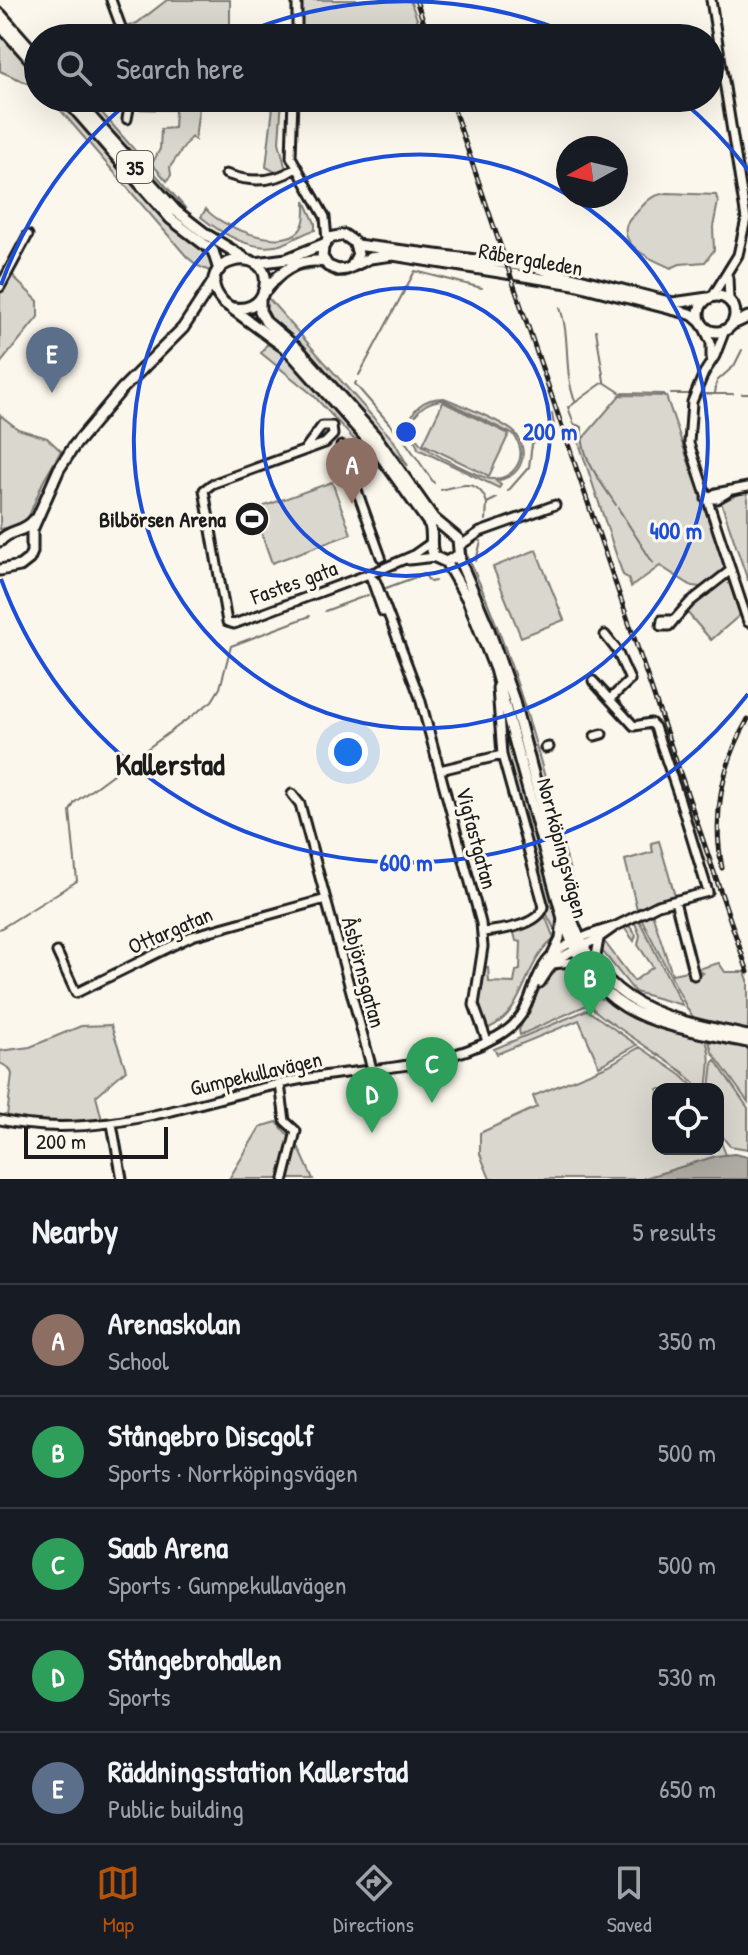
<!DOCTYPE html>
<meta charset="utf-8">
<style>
:root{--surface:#171b24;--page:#20242c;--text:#f1f3f6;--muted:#9ea1a6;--line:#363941;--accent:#b45309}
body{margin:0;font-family:"Patrick Hand",sans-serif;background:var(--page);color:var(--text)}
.controls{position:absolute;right:24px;bottom:24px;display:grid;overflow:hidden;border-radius:16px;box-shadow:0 8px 32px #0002}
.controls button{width:72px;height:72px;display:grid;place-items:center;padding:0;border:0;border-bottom:2px solid var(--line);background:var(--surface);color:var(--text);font:40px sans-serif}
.compass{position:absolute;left:556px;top:136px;width:72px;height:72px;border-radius:50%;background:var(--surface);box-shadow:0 8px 32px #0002;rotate:262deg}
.scale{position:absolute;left:24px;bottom:20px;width:144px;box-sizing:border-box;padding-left:8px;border:4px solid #1c1c1c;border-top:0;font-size:22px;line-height:28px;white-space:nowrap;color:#1c1c1c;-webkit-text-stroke:6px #fbf7ec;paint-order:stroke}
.you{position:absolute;left:348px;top:752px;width:28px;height:28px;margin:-20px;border:6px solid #fff;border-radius:50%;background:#1a73e8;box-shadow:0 0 0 12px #1a73e833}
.badge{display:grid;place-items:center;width:52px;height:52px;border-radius:50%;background:var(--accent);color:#fff;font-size:26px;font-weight:700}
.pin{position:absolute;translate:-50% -66px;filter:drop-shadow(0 2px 4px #0008)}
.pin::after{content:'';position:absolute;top:42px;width:28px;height:24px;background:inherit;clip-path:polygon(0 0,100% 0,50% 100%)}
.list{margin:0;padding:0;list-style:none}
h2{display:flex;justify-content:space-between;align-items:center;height:104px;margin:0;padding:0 32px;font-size:34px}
h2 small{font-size:26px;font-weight:400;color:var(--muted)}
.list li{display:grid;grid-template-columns:52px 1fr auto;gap:24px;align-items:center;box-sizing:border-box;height:112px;padding:0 32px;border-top:2px solid var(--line)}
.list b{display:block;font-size:30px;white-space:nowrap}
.list p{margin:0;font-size:26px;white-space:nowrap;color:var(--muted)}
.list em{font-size:26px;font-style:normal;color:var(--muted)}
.icon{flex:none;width:44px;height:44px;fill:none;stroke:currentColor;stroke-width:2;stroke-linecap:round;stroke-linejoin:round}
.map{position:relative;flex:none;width:748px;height:1179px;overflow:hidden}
.search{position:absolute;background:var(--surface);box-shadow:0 8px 32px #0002;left:24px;right:24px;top:24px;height:88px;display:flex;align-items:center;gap:20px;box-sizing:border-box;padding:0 28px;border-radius:44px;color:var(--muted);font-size:30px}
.sheet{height:664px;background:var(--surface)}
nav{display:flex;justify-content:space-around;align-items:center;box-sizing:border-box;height:112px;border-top:2px solid var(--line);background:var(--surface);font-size:22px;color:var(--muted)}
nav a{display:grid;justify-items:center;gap:4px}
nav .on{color:var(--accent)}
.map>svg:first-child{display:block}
</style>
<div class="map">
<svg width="748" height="1179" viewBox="0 0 748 1179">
<rect width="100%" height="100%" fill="#fbf7ec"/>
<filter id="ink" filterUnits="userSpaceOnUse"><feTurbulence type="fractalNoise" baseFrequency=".0125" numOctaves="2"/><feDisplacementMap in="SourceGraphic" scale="16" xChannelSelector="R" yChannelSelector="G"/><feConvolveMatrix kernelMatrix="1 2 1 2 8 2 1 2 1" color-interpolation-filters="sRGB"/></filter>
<g filter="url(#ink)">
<path fill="#dad7ce" stroke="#7b7a75" stroke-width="2" fill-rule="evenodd" d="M167,0H230V36L234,38H127L123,28L137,23Z
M302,0H410L424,38H302Z
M0,33L38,75V88L0,71Z
M50,98H58C94,138 127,184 166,221C182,236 217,247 214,273L198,266L187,257Z
M81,98H89L186,209L169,197Z
M133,98H200L195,140L191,137L170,167L171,175L167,181L152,164L160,149L161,129L174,128L175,110L130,109Z
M274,98H282L279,142L286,170L279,174L266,167Z
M668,193L716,195L718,202L713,227L714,250L705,262L680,264L671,268C656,261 622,249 626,227C627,220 633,217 637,212C648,200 651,195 668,193Z
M305,201L315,223V230C307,231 294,240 283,244C255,254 222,234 201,217L206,209C219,226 280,251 299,231C306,224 305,211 305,201Z
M13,274L15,279L38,301V317L0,364V292Z
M265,297L270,300L394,441L408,466L304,348L268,318L264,310Z
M267,344L285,355L389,474L387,475L313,395L261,353Z
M620,395L666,396L725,568L701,587L692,586L660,566L631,587L628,578L623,575L579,443Z
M444,398C459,404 505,423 515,433C522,441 525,453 521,463C517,474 507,479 496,481L501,485L499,488L418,449C417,444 413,437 411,431C407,409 425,398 444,398ZM444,400L514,435C520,444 523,454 518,464C513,474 502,480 492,479C480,478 426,451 419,442C402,421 422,400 444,400Z
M443,402L509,434L489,476L423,444Z
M0,415L18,429L47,438L61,451L43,482L29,516L21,526L0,529Z
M332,482L351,534L272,563L253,510Z
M746,491L748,499V581L721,502Z
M467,543L466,553C521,670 548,789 581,913L578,914L573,894H571C541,783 519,666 465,564L463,555Z
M536,550L564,620L521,637L493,567Z
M727,576L740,615L711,640L686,611Z
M502,717L558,919L560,929L558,936L546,913V901L525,832L529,830L525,813L521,814L506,757Z
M659,841L675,896L637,909L625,860L653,852L651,843Z
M652,913L672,974L692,970L694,980L703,973L694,970L719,963L725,972H745L748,980V1102L712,1052L708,1038L687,1008L641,918Z
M543,917L546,918L554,939C520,967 528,1011 487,1029C472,1011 478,989 482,968L488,967L489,982L514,983L516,971L520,970L521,942L516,941L513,929Z
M638,918L682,1005L635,992L603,952L598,949L607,934L627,923L636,935L634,941L623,926L604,941L634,981L653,967L638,945L640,935L634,921Z
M569,964L587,1005L520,1035L519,1030C531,1007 542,970 569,964Z
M579,979L585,980L601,999L603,997C640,1020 661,1028 704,1037C713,1053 709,1071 707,1089H700L683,1072L603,1017L593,1009Z
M587,1010L637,1045L599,1066L579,1020L497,1054L494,1049Z
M111,1025L126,1070L96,1096L102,1120L56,1122L7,1117L12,1074L9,1068L0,1063V1051L30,1047L81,1026Z
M640,1047L681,1075L696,1089H658V1149H718V1134L726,1155L642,1179H490L480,1154V1133L537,1107L533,1096L609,1065Z
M715,1060L748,1108V1149L730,1146C714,1131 718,1109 718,1089H710L713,1062Z
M277,1122L299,1148L313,1179H229L260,1127Z"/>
<path fill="#afaca5" stroke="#74726e" stroke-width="2" d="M734,1154L748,1157V1179H642L716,1156Z"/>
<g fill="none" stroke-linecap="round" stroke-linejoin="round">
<path stroke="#74726e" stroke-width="2" d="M398,261L411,262
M295,271L319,268L336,277H344L374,263L387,260
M560,308C571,338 563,371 575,401
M596,330L604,381
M359,375L415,271L482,288
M356,382L355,384L407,444L434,483
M715,393L717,381L734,366L742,350
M671,394H688
M706,394H733
M742,394H748
M568,407L574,424L582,427C580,458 600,480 616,505
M569,407L604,382L621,393L664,394
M441,490C460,485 478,477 487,503
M508,491L529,467L532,444L554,425L552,414
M618,508L653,563
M486,520L487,503L497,498
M476,561L481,541
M386,588L424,574L430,582L435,581
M325,611L368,595
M0,929L77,881L70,811L75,802L212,701L220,688L231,646L310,616"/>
<g stroke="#1c1c1c" stroke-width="13">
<path id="minor" d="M111,0L125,38
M297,0V38
M711,0L746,219L738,255L712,297
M293,98L291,157L325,217L327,240
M127,119L131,98
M226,174C251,183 274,183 296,168
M728,277L729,301
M0,287L28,235
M703,326L711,343V358
M725,330L715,356L704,373L692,402L689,443L748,622
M341,446L381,557
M305,449L322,426H332L333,435L325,443L212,484L204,490L227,622L234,624L377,571L412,556L432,542
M706,499L716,493L748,487
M706,499H717L727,493
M461,545L480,532L555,505
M409,560L435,557
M371,578L376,582L420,698L481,923L483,947L474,1005L487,1041
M371,578L383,612
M674,620L669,626H661L662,620H674L690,602L731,570
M605,635L616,649L630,680L610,699
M595,736L602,734
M545,748L549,747
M440,770L502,755
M292,794L300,804L372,1069
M675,901L694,975
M483,932C501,930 537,926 544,907L502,755L497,688
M57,952L76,993L192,936L326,899
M552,955L560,939L562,917
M553,964L571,962L584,966
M597,966L596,956L599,939
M540,983L555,960L599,938L616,926L658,905L708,892L680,800L655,727L651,723L634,726L593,681
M280,1084L285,1121L296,1131L284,1179
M0,1120C102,1143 199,1099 298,1080C365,1067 437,1071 498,1036C535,1015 526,988 547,961C560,944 595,932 616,926
M112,1124L122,1179"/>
</g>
<g stroke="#1c1c1c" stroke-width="15">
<path id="major" d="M0,14L38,57
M0,25L38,68
M65,98L171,219L213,251L219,270
M74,98L176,211L207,235L243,257
M356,245L533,267L673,303L708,298
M255,263L287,259L324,244
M352,266L358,254L354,242L344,235L329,238L323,247L322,257L328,266L338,270L347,269L370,258L393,255L574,284L683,312L693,315L701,322
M266,290C280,271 300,257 325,262
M699 314a18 18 0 1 1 36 0a18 18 0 1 1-36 0Z
M260,299V311L266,322L299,350L376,437L434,519L458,539L460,561L488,627L513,698L572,920C604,1009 666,1019 748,1036
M230,307C244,311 260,306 264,290C277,240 185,258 223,302L288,350L375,448L430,525C434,537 428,547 435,557L446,562L459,555
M731,325L748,317
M0,541C10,529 24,533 34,520
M446,562L468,600L495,669L562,915C594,1019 654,1023 748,1042
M0,570L20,566L29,559L32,552V530L59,469L74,446L122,389L183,328L215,279"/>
</g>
<use href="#minor" stroke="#fbf7ec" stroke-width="7"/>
<use href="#major" stroke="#fbf7ec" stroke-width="9"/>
<g stroke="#1c1c1c" stroke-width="5">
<path id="rail" d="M416,0L429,38
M450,98L748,972
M722,868C712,815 722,765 748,719"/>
</g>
<use href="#rail" stroke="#fbf7ec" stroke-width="2" stroke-dasharray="6" stroke-linecap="butt"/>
</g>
</g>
<g fill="none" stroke="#1d4ed8" stroke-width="4">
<circle cx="406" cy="432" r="144"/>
<path d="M571 197A287 287 0 1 1 566 194"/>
<path d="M748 694A431 431 0 0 1 1 579M1 285A431 431 0 0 1 132 99M234 37A431 431 0 0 1 578 37M680 99A431 431 0 0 1 748 170"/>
</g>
<defs>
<g id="stadium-disc" transform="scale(1.8)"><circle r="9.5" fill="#1c1c1c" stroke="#fbf7ec"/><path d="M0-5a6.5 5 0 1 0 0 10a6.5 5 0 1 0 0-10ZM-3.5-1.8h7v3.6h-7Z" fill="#fff"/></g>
</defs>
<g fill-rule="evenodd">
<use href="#stadium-disc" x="252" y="519"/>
</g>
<g text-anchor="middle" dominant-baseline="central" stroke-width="6" stroke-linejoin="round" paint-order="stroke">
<rect fill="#fbf7ec" stroke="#5f5e5a" stroke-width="2" x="117" y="151" width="36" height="32" rx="6"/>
<g font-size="20" font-weight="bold" fill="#1c1c1c">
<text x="135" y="167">35</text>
</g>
<g font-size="22" fill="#1c1c1c" stroke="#fbf7ec">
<text transform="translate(531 259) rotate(10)">Råbergaleden</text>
<text transform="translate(294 582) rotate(-20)">Fastes gata</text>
<text transform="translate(477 838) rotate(75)">Vigfastgatan</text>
<text transform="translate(563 848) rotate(75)">Norrköpingsvägen</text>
<text transform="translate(170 930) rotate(-23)">Ottargatan</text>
<text transform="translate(364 972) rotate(75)">Åsbjörnsgatan</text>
<text transform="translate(256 1073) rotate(-13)">Gumpekullavägen</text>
</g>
<g font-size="22" font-weight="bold" fill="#1c1c1c" stroke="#fbf7ec" text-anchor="end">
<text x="226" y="519">Bilbörsen Arena</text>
</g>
<g font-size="30" font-weight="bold" fill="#1c1c1c" stroke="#fbf7ec">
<text x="170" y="764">Kallerstad</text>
</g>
</g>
<circle cx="406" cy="432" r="12" fill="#1d4ed8" stroke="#fbf7ec" stroke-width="4"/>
<g font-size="24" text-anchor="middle" font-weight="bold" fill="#1d4ed8" stroke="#fbf7ec" stroke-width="6" stroke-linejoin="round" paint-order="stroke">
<text x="550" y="440">200 m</text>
<text x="676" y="539">400 m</text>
<text x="406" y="871">600 m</text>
</g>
</svg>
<div class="controls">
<button><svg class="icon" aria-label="locate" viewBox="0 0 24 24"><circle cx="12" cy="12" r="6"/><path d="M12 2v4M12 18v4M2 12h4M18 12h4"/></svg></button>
</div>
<svg class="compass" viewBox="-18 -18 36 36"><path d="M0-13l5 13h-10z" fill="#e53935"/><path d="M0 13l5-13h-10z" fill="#9ea1a6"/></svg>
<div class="scale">200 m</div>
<div class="you"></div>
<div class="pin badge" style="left:352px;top:504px;background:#8d6e63">A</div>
<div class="pin badge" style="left:590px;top:1017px;background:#2e9e5b">B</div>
<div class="pin badge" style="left:432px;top:1103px;background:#2e9e5b">C</div>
<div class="pin badge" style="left:372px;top:1133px;background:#2e9e5b">D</div>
<div class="pin badge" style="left:52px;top:393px;background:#5c6f8a">E</div>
<div class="search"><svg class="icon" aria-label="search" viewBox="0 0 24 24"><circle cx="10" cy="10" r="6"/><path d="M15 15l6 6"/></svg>Search here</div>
</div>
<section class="sheet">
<h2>Nearby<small>5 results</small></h2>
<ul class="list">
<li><span class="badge" style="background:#8d6e63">A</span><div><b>Arenaskolan</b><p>School</p></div><em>350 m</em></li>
<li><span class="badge" style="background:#2e9e5b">B</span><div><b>Stångebro Discgolf</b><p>Sports · Norrköpingsvägen</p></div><em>500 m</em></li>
<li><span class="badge" style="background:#2e9e5b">C</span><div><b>Saab Arena</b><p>Sports · Gumpekullavägen</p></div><em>500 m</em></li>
<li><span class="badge" style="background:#2e9e5b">D</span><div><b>Stångebrohallen</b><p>Sports</p></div><em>530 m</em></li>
<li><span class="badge" style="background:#5c6f8a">E</span><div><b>Räddningsstation Kallerstad</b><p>Public building</p></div><em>650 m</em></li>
</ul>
</section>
<nav>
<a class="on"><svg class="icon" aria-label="map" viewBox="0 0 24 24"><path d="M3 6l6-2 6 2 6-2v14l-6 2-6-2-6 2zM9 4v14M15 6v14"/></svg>Map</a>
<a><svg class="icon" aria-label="directions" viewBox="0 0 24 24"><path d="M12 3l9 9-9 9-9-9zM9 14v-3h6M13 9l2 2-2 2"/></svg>Directions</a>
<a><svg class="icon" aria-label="saved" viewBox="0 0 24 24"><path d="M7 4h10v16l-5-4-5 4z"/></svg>Saved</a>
</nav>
